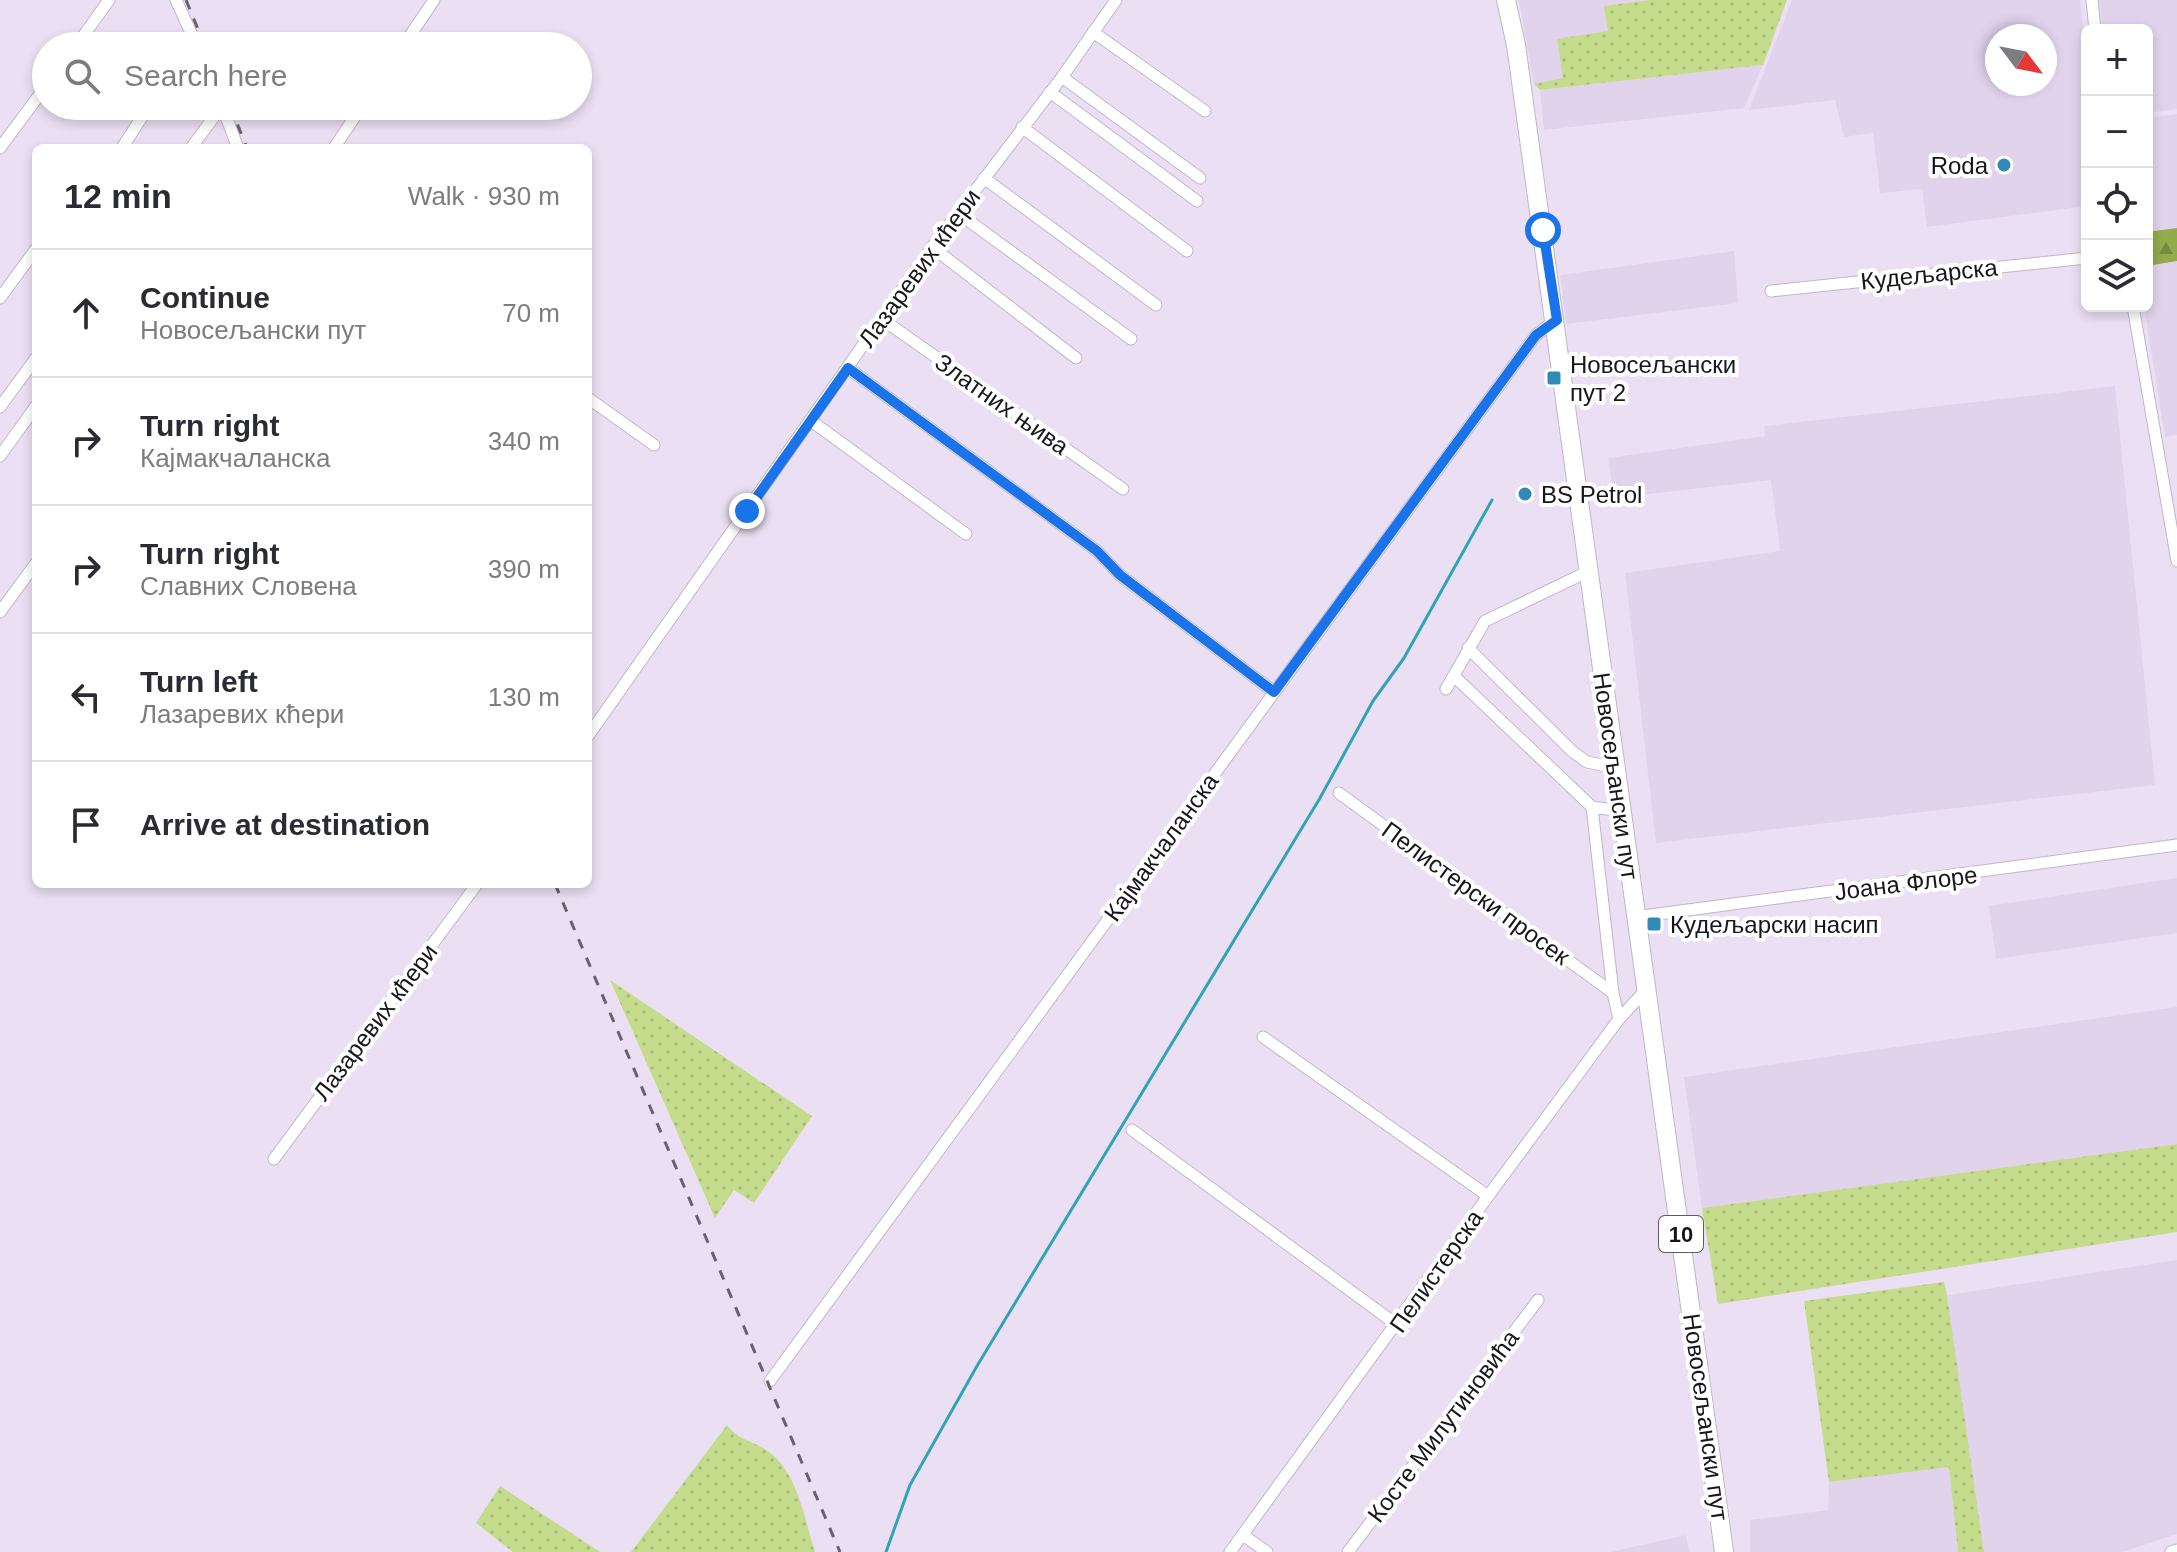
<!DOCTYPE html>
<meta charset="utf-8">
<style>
:root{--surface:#fff;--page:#f7f7f7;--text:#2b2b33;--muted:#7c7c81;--line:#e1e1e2}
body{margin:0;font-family:Helvetica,sans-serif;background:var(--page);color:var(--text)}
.controls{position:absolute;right:24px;top:24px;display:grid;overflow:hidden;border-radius:12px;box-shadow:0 4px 12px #0003}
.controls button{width:72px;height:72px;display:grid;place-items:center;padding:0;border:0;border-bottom:2px solid var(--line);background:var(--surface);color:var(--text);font:40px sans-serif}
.compass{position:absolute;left:1985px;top:24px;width:72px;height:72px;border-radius:50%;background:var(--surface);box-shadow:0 4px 12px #0003;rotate:122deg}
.stop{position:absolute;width:24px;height:24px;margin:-18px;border:6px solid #1a73e8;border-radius:50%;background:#fff}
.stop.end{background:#1a73e8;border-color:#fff;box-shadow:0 2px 8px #0008}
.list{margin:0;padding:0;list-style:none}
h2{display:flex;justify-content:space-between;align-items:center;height:104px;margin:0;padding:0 32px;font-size:34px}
h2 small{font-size:26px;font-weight:400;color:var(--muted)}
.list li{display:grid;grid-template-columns:52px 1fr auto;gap:24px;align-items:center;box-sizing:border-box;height:128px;padding:0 32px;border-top:2px solid var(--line)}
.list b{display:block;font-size:30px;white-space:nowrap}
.list p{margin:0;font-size:26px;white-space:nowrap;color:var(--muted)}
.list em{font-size:26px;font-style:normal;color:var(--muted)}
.icon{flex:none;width:44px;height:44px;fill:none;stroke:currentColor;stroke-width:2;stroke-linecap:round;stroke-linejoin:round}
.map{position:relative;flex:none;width:2177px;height:1552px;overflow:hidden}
.search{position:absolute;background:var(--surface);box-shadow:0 4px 12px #0003;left:32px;top:32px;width:560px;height:88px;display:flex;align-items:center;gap:20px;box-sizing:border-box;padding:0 28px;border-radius:44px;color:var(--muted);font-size:30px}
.panel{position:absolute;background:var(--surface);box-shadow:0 4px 12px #0003;left:32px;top:144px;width:560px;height:744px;border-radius:12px}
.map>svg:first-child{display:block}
</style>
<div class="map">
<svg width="2177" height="1552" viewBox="0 0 2177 1552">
<defs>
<pattern id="grass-dots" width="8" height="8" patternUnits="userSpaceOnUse" patternTransform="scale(2)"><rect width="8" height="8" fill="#c5dc8d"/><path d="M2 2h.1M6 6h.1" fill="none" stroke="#a9bc79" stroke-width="1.8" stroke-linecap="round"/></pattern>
<pattern id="forest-firs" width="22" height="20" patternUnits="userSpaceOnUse" patternTransform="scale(2)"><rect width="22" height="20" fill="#92ab4b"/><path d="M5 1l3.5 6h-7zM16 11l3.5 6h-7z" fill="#768a3e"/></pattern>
</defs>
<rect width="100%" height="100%" fill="#ebe0f3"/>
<path fill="#e1d3ec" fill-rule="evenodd" d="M1519,0H1650L1605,6L1608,31L1563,78L1534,84Z
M1792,0H2080L2087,58V206L1927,227L1922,189L1880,193L1873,133L1844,137L1835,100L1749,110ZM1997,36H2045V84H1997Z
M2099,0H2177V109L2147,113V30H2103Z
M1763,65L1744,108L1544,130L1540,90Z
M2177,114V228L2147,232V118Z
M1734,251L1738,303L1566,324L1560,275Z
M2177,261V435L2165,437L2144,306H2147V266Z
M2115,386L2155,785L1656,843L1625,573L1780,551L1771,480L1614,498L1608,458L1765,436L1764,426Z
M2177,878V933L1996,959L1989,906Z
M2177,1007V1144L1702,1208L1684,1077Z
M2177,1260V1534L2123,1552H1984L1947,1295Z
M1949,1467L1958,1552H1750V1520L1828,1510L1829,1482Z
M1686,1535L1689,1552H1611Z"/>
<path fill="url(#grass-dots)" d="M1650,0H1787L1763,65L1540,90L1534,84L1563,78L1557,39L1608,31L1604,6Z
M610,980L812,1116L754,1203L734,1190L715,1218Z
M2177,1144V1232L1718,1304L1702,1208Z
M1944,1282L1947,1295L1984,1552H1958L1949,1467L1829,1482L1804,1301Z
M727,1425C738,1440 753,1441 768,1451C798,1473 804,1518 815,1552H631Z
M500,1486L600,1552H513L476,1523Z"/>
<path fill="url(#forest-firs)" d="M2177,228V261L2147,266V232Z"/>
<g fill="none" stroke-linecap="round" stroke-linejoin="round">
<path stroke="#31a4b4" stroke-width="3" d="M886,1552L910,1485L977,1366L1320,798L1373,701L1404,658L1492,500"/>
<g stroke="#c0b6c8" stroke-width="13">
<path id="street" d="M176,0L197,46
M2092,0L2095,30
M1093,32L1205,111
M76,46L109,0
M403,46L434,0
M1062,77L1200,178
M1050,92L1197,201
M222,106L238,148
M1022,127L1187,251
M0,148L46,86
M122,148L149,106
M191,148L222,106
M334,148L362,106
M984,178L1156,305
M958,213L1131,339
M932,247L1076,358
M1771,291L2087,258
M0,298L36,249
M2133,306L2177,561
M882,319L1123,489
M848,368L1097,551L1120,575L1274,692
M588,398L654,445
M0,407L36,358
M810,420L966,534
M0,456L36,406
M0,612L36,563
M1468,648L1573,752L1587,762L1616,768
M1454,676L1592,807
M1446,689L1485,621L1587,572
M588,736L932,247L1062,77L1116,0
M1339,793L1613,993
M1635,917L2177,845
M1619,1019L1613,993L1592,807L1622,811
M1263,1037L1488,1196
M1132,1130L1397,1325
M274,1159L477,884
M770,1381L1536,335L1556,320
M1243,1535L1267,1552
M1230,1552L1497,1184L1619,1019L1644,992
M1348,1552L1538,1300
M2171,1552L2177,1550"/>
</g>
<g stroke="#c0b6c8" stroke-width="20">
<path id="primary" d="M1506,0L1516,45L1724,1552"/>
</g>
<use href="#street" stroke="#fff" stroke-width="11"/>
<use href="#primary" stroke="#fff" stroke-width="18"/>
<path stroke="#68616d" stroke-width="3" stroke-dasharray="10 10" stroke-linecap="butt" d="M186,0L205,46
M230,106L247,148
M555,884L840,1552"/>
</g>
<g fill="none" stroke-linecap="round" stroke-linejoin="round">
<path stroke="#1a73e8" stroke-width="10" d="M747,511L848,368L1097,551L1120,575L1274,692L1536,335L1557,320L1543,230"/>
</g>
<g fill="#3189b7" stroke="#fff" stroke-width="3">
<circle cx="2004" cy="165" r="8"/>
<rect x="1546" y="370" width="16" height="16" rx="4"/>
<circle cx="1525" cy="494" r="8"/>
<rect x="1646" y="916" width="16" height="16" rx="4"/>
</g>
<g text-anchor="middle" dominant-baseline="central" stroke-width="8" stroke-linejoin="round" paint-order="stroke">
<rect fill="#fff" stroke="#5e5b60" stroke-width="2" x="1659" y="1216" width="44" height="36" rx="6"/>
<g font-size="22" font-weight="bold" fill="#19151c">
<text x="1681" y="1234">10</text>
</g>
<g font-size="24" fill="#19151c" stroke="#fff" text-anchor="start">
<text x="1988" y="165" text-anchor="end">Roda</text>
<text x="1570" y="364">Новосељански<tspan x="1570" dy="28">пут 2</tspan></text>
<text x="1541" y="494">BS Petrol</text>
<text x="1670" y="924">Кудељарски насип</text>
</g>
<g font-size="24" fill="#19151c" stroke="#fff">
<text transform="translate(919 268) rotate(-54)">Лазаревих кћери</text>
<text transform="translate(1929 274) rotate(-6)">Кудељарска</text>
<text transform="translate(1002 404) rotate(35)">Златних њива</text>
<text transform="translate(1616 776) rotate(82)">Новосељански пут</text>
<text transform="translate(1161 847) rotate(-54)">Кајмакчаланска</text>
<text transform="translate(1906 883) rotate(-7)">Јоана Флоре</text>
<text transform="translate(1476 893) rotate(36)">Пелистерски просек</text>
<text transform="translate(375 1022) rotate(-53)">Лазаревих кћери</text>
<text transform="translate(1436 1271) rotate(-55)">Пелистерска</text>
<text transform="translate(1706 1417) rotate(82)">Новосељански пут</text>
<text transform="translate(1443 1426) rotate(-53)">Косте Милутиновића</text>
</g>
</g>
</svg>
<div class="controls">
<button>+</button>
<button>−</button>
<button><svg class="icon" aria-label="locate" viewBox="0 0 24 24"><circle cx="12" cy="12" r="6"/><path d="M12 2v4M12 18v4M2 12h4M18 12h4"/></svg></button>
<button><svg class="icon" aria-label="layers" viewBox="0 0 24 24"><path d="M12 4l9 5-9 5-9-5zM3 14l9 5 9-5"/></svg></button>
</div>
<svg class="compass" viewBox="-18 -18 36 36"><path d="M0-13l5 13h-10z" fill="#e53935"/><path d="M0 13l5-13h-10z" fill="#7c7c81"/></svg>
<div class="stop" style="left:1543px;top:230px"></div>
<div class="stop end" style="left:747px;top:511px"></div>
<div class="search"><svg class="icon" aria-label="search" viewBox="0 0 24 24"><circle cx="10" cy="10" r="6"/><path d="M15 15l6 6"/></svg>Search here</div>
<section class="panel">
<h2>12 min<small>Walk · 930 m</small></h2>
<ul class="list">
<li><svg class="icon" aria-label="ahead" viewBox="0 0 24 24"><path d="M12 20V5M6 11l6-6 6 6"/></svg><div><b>Continue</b><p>Новосељански пут</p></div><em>70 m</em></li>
<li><svg class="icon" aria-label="right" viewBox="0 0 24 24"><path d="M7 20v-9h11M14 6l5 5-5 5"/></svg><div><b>Turn right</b><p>Кајмакчаланска</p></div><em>340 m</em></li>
<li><svg class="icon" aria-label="right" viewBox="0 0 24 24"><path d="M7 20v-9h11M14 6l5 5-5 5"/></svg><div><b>Turn right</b><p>Славних Словена</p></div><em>390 m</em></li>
<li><svg class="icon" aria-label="left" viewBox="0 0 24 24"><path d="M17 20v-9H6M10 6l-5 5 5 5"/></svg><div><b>Turn left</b><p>Лазаревих кћери</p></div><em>130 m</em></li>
<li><svg class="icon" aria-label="arrive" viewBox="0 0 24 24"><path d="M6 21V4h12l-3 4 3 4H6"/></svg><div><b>Arrive at destination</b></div></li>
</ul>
</section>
</div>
